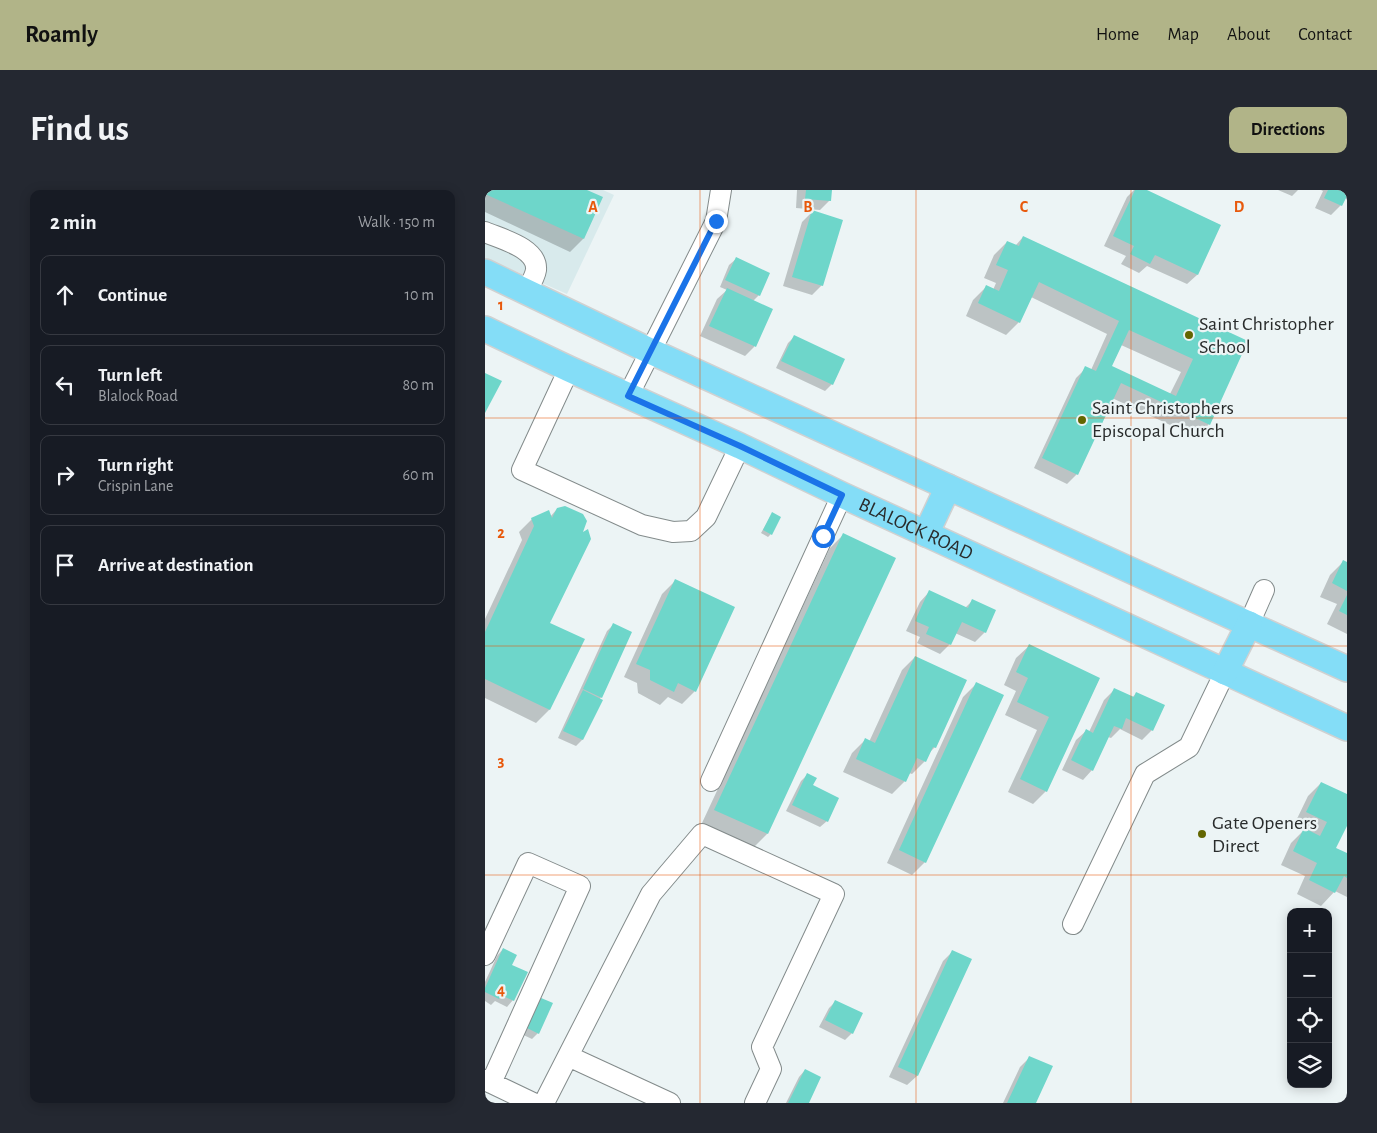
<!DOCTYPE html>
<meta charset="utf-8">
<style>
:root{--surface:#171b24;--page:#242831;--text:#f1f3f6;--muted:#9ea1a6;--line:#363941;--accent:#b1b488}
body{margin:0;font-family:"Alegreya Sans",sans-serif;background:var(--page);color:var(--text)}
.controls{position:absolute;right:15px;bottom:15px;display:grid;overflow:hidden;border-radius:10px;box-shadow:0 2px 12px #0003}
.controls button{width:45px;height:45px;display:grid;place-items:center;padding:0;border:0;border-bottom:1px solid var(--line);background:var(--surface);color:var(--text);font:25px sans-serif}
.stop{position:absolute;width:15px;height:15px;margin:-11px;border:4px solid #1a73e8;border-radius:50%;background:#fff}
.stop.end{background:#1a73e8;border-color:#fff;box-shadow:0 1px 5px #0008}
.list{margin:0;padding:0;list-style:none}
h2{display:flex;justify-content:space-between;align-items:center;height:65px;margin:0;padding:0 20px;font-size:21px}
h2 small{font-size:16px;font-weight:400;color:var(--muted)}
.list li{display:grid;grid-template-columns:32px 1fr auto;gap:15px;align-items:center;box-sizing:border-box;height:80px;margin:0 10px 10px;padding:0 10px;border:1px solid var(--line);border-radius:10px}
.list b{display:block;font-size:19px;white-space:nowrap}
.list p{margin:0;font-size:16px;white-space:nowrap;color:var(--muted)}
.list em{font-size:16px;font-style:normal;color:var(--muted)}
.icon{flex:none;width:28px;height:28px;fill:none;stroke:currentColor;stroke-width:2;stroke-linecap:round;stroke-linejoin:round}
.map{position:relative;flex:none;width:862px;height:913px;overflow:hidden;border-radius:10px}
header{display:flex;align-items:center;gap:30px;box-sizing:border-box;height:70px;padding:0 25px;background:var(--accent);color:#111}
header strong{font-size:24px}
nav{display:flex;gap:28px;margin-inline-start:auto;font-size:18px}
.intro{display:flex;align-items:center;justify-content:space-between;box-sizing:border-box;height:120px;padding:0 30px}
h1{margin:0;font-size:35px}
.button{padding:12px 22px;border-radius:10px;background:var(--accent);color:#111;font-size:18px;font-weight:700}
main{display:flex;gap:30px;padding:0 30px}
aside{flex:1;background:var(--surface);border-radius:10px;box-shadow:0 2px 12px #0003}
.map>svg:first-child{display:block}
</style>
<header>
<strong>Roamly</strong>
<nav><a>Home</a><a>Map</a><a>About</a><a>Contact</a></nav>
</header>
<div class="intro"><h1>Find us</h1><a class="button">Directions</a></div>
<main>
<aside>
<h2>2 min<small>Walk · 150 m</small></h2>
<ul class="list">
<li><svg class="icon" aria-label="ahead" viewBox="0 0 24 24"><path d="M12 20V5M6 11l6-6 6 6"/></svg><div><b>Continue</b></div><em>10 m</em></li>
<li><svg class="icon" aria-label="left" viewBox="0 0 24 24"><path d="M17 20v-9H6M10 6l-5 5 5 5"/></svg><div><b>Turn left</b><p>Blalock Road</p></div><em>80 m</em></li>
<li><svg class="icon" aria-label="right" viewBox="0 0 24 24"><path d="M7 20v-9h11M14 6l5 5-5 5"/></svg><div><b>Turn right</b><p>Crispin Lane</p></div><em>60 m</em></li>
<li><svg class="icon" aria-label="arrive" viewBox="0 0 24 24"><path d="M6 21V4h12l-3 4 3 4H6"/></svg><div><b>Arrive at destination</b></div></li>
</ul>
</aside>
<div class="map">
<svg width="862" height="913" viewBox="0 0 862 913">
<rect width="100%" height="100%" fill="#ecf4f5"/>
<path fill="#d8eaec" d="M0,0H118L129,5L82,104L0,68Z"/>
<path fill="#0003" fill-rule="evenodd" d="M0,0H99L98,49L85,62L0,22Z
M312,0H345V10L335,20L311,18Z
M649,0H659L735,35L712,85L702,94L662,76L654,83L636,74L641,66L619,56L642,7Z
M793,0H813L807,6Z
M836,0H862L856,15L846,25L830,18L838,1Z
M327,22L337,95L327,105L298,96L317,32Z
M538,47L761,152L724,234L711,247L627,208L592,284L582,294L549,278L591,188L601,178L606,180L622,144L546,107L534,132L521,145L481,126L488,110L501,97L508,100L511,93L499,88L509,65L522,52L530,56ZM636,155L696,182L685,204L626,177Z
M251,69L274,105L268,111L286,119L269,157L260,166L215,146L232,109L242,100L235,97L244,75Z
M309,147L347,194L340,201L291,178L303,153Z
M72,319L64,434L98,449L64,520L51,533L0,508V429L37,350L34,342L47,329L65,327Z
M285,327L286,344L283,347L276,343Z
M358,345L409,368L282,644L269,657L217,633L345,358Z
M858,372L862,374V444L842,434L852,414L835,407L845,385Z
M190,391L210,501L197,514L183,507L175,515L153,503L152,493L139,487L177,404Z
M444,402L480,418L487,411L500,442L490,452L470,443L465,454L455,464L432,453L435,447L421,441L435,412Z
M128,435L146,442L115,509L116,510L97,550L91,556L73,548L122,441Z
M544,456L614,489L561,601L548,614L523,602L552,540L520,525L531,501L519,495L531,468Z
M430,467L450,557L444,563L440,571L427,584L424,583L420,591L407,604L358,582L367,563L380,550L384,552L417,480Z
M491,494L440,672L427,685L402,673L478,507Z
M629,500L647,508L651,503L667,540L657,550L635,539L626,548L623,547L607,580L598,590L577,580L591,550L601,541L604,542L619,510Z
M322,585L342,631L335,637L301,621L316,591Z
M836,593L850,658L862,664V707L850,701L836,716L812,704L820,686L796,675L806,653L819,640L809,635L823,606Z
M18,759L26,775L28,810L22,817L10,811L6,815L0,811V792L12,766Z
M467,762L432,886L422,895L404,887L458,771Z
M351,811L367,843L360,850L334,837L344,818Z
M43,813L53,843L47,849L30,841Z
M545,867L549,913H518L535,877Z
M320,880L323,913H301L314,887Z"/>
<path fill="#6ed6ca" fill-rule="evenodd" d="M0,0H102L118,7L99,49L0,4Z
M321,0H347L346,11L320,9Z
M650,0H662L736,35L713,85L670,65L665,74L645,64L649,56L628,46Z
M843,0H862V6L857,16L839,8Z
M327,20L358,30L338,96L307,87Z
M538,46L763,151L725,235L636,193L593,285L557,268L600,176L611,181L634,131L554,92L535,133L493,113L501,95L514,101L523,80L511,75L522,51L534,56ZM644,140L708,169L691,206L627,176Z
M251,67L285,83L275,106L240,90Z
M242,98L288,119L271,157L224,136Z
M309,145L360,169L348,195L296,171Z
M0,183L17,191L0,223Z
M80,316L98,324L102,331L98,342L103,339L106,349L65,433L100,449L65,520L0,489V442L49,336L46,328L64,320L67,328L72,318Z
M287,322L296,327L287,345L278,340Z
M358,343L411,368L283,644L229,620Z
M858,370L862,372V401L847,393Z
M190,389L250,417L211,502L193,493L189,502L165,490V480L151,474Z
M444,400L483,418L487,409L511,420L501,443L477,432L466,455L441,444L444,437L430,431Z
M862,405V425L854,421Z
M128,433L147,442L117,508L98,499Z
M544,454L615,488L562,602L535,589L564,527L532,512L543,488L531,482Z
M430,466L482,490L451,558L448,557L441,572L432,568L421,592L371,569L380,548L390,553Z
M491,492L519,505L441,673L414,660Z
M629,498L649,507L651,502L680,515L668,541L641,528L637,539L629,536L608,581L586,570L601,539L608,543Z
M98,500L118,510L98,550L78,541Z
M322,583L332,588L328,595L354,608L343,632L307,615Z
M836,592L862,604V636L851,658L862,663V688L859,686L850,703L824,690L832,673L808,661L819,638L835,646L842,632L821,622Z
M18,758L32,765L27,775L43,782L29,811L16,805L14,809L0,802V798Z
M467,760L487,769L433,886L413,877Z
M49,805L68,813L54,844L36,835Z
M350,810L378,823L368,844L340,830Z
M544,866L568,876L551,913H522Z
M320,879L336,887L324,913H303Z"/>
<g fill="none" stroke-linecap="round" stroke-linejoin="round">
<g stroke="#838b8b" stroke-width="22">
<path id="minor" d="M0,42C16,49 53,58 51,80C50,87 45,95 41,102
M84,179L37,280L157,335L188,342L206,341L221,327L255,256
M143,206L231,31L236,0
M764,434L779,400
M226,591L357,305
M588,734L660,584L704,557L740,482
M0,765L43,673L95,696L6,893
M83,866L166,704L217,644L349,704L277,857L286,879L270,913
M0,890L48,913
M59,913L83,866L185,913"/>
</g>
<g stroke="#d0d1d1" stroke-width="28">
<g id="major">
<path d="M0,82L165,161L862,479"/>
<path id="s1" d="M0,139L84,179L255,256L357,305L862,538"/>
<path d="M441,344L463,297"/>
<path d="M740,482L764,434"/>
</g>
</g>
<use href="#minor" stroke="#fff" stroke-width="20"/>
<use href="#major" stroke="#84ddf7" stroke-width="25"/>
</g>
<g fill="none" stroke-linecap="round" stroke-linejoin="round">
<path stroke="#1a73e8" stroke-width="6" d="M231,31L143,206L255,256L357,305L338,346"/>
</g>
<path fill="none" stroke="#e8590c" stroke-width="1" stroke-opacity="0.55" d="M215,0V913M431,0V913M646,0V913M0,228H862M0,456H862M0,685H862"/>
<g fill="#636601" stroke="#ecf4f5" stroke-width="2">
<circle cx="704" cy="145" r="5"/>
<circle cx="597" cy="230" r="5"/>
<circle cx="717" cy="644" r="5"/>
</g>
<g text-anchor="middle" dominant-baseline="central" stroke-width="4.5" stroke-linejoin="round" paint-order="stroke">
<g font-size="20" fill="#292c2c" stroke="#ecf4f5" text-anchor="start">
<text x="714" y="134">Saint Christopher<tspan x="714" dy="23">School</tspan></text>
<text x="607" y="218">Saint Christophers<tspan x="607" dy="23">Episcopal Church</tspan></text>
<text x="727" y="633">Gate Openers<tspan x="727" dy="23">Direct</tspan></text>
</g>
<g font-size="20" fill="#292c2c" stroke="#ecf4f5">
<text stroke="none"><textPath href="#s1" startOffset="475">BLALOCK ROAD</textPath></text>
</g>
</g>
<g font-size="16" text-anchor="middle" font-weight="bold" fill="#e8590c" stroke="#ecf4f5" stroke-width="4.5" stroke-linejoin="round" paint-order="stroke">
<text x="108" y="22">A</text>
<text x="323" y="22">B</text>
<text x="539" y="22">C</text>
<text x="754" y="22">D</text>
<text x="16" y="120">1</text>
<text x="16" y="348">2</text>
<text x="16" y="576">3</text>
<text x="16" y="805">4</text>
</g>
</svg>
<div class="controls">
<button>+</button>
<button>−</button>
<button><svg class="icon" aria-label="locate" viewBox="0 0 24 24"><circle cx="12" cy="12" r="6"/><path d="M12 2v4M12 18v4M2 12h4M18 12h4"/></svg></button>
<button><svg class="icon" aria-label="layers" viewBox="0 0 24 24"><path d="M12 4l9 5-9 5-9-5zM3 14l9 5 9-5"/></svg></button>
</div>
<div class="stop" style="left:338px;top:346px"></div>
<div class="stop end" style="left:231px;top:31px"></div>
</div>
</main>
